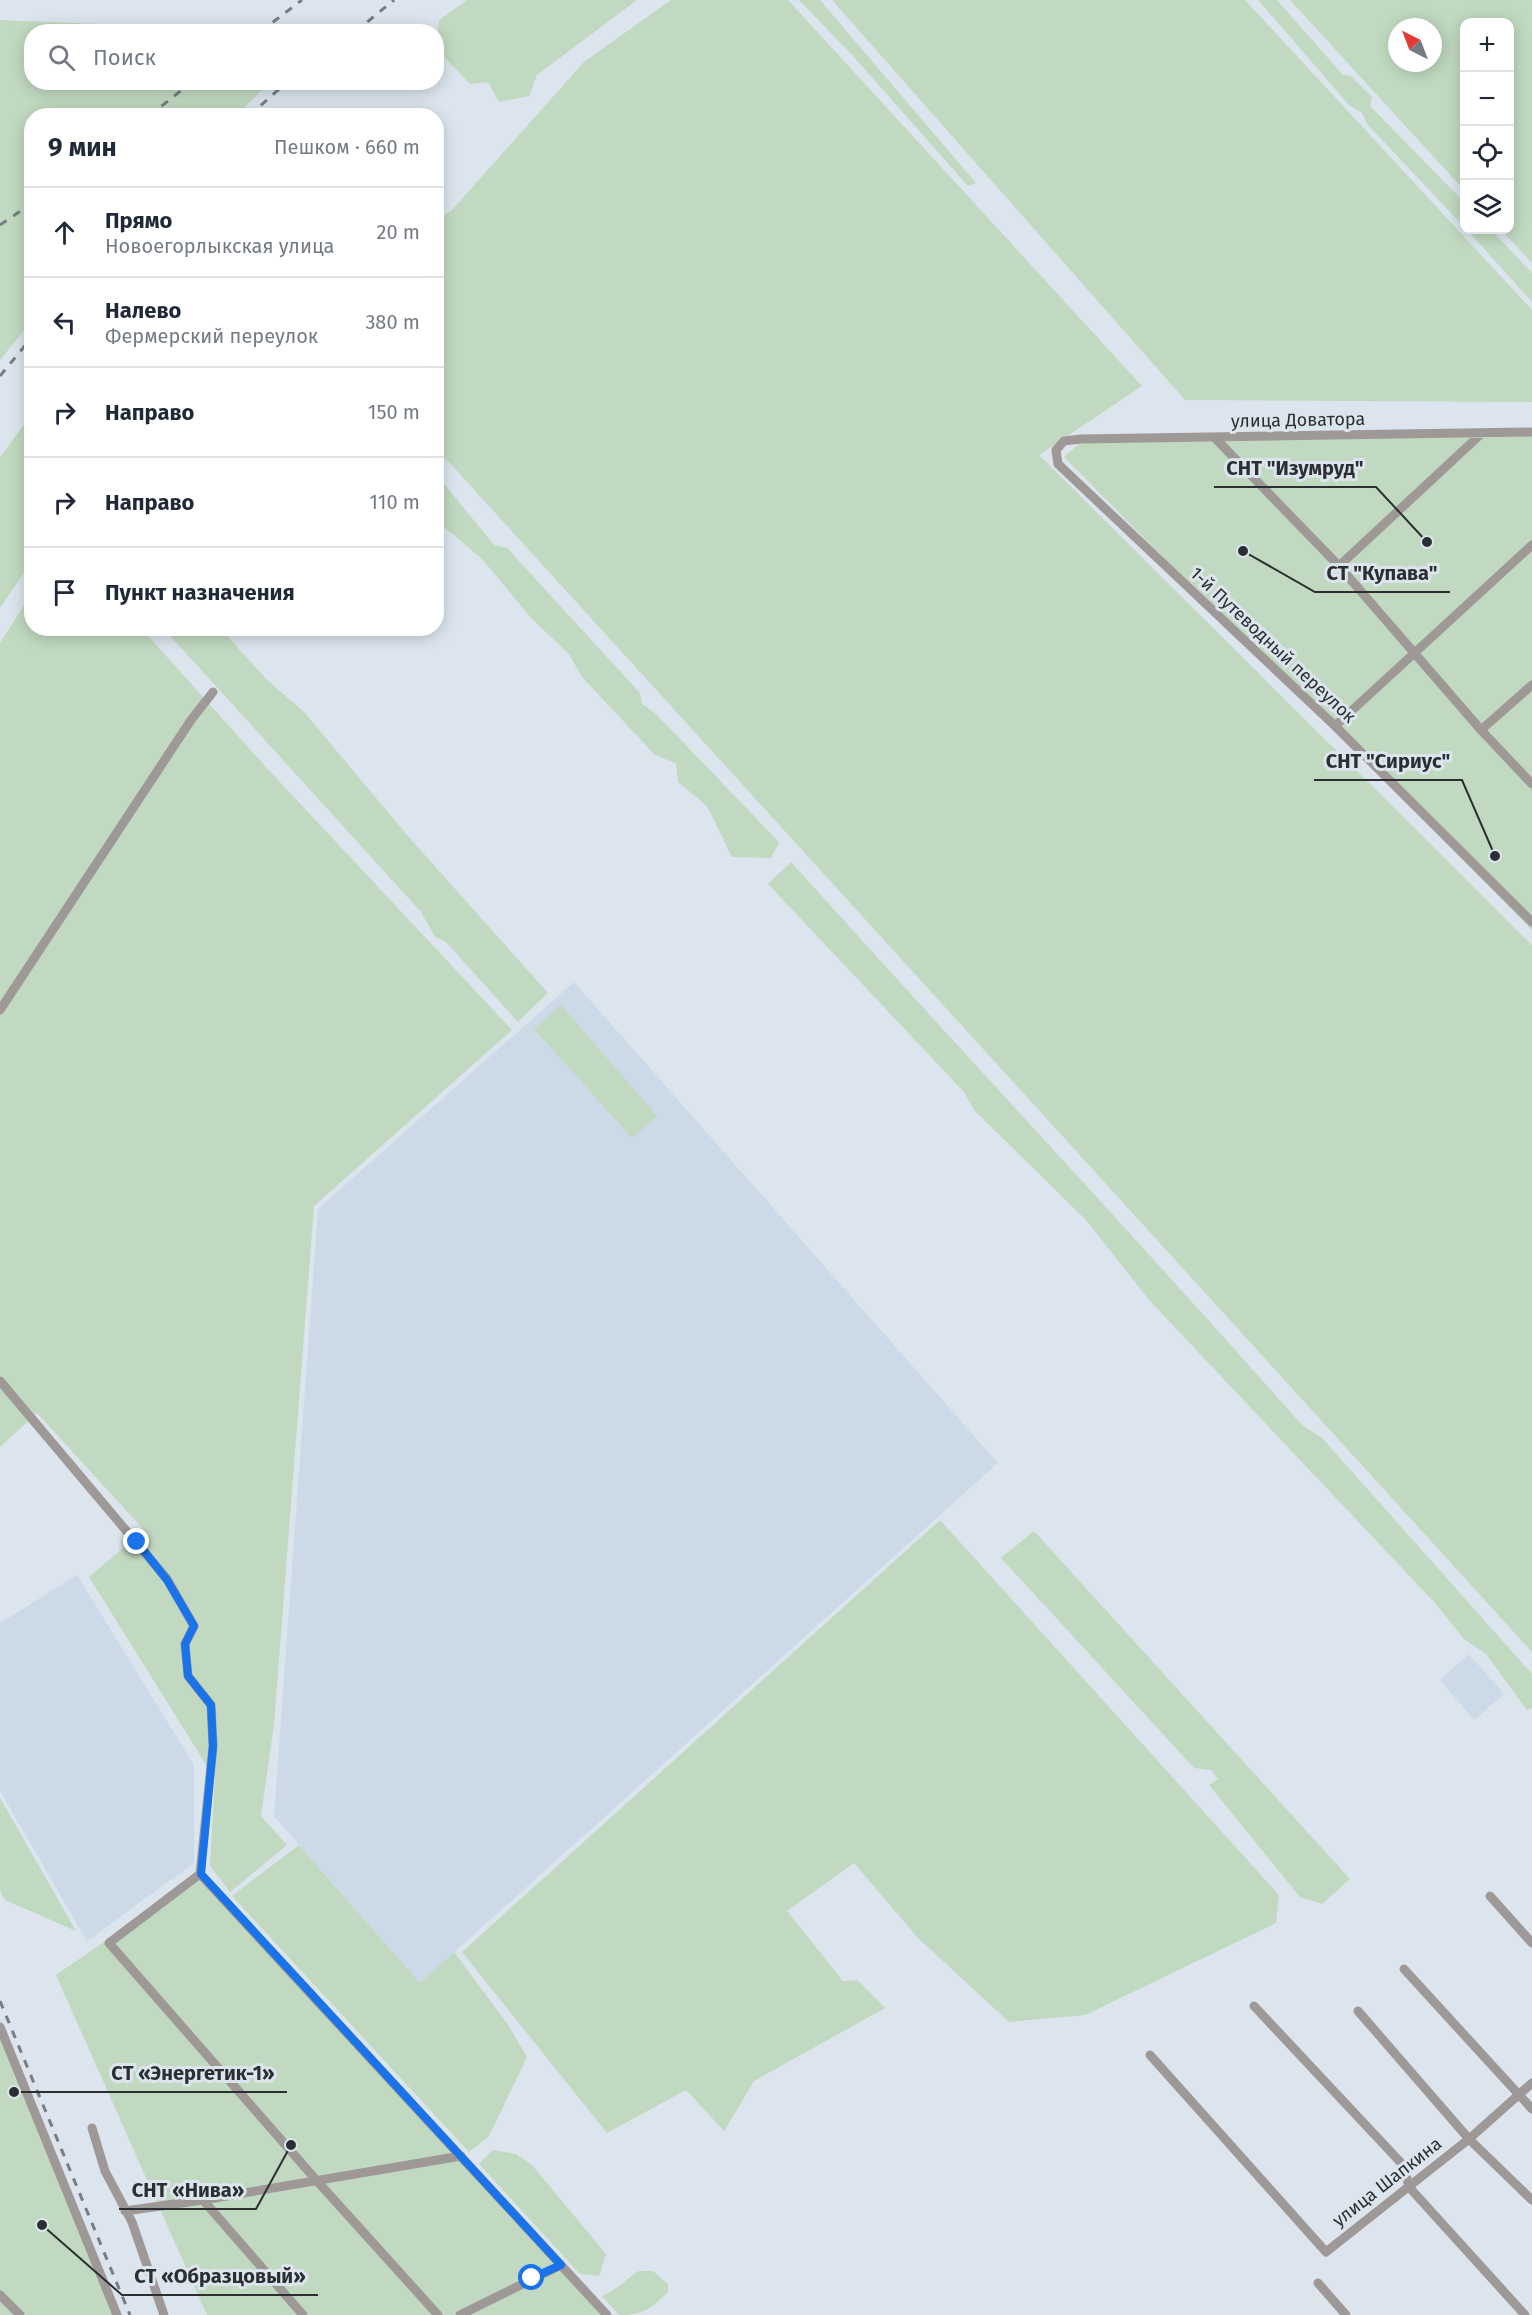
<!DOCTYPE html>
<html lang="ru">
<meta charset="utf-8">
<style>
:root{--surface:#fff;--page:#f6f6f7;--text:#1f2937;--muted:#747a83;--line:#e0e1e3}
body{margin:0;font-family:"Fira Sans",sans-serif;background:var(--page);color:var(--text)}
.controls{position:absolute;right:18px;top:18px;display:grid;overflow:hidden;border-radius:12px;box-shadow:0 3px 15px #0003}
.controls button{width:54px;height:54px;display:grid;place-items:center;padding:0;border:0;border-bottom:2px solid var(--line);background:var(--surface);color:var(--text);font:30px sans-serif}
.compass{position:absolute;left:1388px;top:18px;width:54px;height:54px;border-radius:50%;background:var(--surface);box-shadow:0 3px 15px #0003;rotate:318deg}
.stop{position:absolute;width:18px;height:18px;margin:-14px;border:4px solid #1a73e8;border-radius:50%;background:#fff}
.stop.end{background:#1a73e8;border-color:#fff;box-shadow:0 2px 6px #0008}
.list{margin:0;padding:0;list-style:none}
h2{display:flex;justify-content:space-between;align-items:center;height:78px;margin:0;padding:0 24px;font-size:26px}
h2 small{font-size:20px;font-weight:400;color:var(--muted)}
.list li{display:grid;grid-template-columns:39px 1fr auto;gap:18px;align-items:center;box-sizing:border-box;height:90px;padding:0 24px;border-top:2px solid var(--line)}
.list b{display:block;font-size:22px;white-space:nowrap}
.list p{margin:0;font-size:20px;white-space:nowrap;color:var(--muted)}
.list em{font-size:20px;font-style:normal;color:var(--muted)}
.icon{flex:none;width:33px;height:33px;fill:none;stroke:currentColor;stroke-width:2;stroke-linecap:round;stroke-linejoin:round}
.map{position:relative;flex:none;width:1532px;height:2315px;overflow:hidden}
.search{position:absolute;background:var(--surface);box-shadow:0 3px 15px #0003;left:24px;top:24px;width:420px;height:66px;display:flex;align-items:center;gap:15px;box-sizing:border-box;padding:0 21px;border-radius:24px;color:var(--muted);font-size:22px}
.panel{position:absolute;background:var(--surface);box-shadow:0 3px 15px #0003;left:24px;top:108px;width:420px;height:528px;border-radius:24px}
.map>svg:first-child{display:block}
</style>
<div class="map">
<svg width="1532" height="2315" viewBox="0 0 1532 2315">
<rect width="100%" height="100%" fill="#dce5ed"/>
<path fill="#ccdae8" d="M574,982L998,1463L420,1983L274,1816L318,1209Z
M77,1575L194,1765V1863L87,1941L0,1791V1623Z
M1469,1654L1504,1694L1474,1720L1440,1680Z"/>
<path fill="#c0d9c0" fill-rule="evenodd" d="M467,0H637L537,75L529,96L499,102L488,82L470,84L437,49L439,20Z
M671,0H788L1142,386L1039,455L1532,945V1652L437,449V220L451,211L584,62Z
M799,0H820L976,183L968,186L853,56Z
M832,0H1245L1532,310V402L1185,400Z
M1258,0H1277L1343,75L1351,76L1372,97L1370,106L1464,202V227L1368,125L1362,113L1350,106Z
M1290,0H1532V263L1501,230H1510V22H1464V190ZM1397,27H1433V63H1397Z
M0,20L118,25L131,31L32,32V82L269,83L237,115L32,116L31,322L0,360Z
M1467,230H1491L1532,273V302Z
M31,415V562L0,608V457Z
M1532,429V930L1064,457L1080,443Z
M437,475L494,545L507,548L640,693L642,704L655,713L779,842L771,858L732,857L707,806L678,782L676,764L654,754L582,677L569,654L532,619L482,559L437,521Z
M31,594L32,628L142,629L264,765L512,1030L314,1206L274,1724L261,1816L287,1845L230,1892L210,1866L215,1779L89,1577L144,1530L37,1413L0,1447V643Z
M164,629H221L267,680L304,712L407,835L548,993L518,1022L445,941L435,937L421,912Z
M791,862C960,1050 1134,1235 1302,1425L1322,1438L1532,1674V1708L1527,1710L1486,1654L1464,1639L1435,1603L1149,1300L1087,1221L975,1111L963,1091L768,884Z
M561,1005L657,1116L632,1138L534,1029Z
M940,1520L1279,1895L1276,1923L1085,2015L1009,2022L918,1938L854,1863L787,1911L843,1981L857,1980L885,2008L754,2081L724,2131L686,2090L607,2133L462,1952Z
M1034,1531L1350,1879L1322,1904L1300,1897L1209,1785L1218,1779L1211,1770L1194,1768L1001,1558Z
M0,1798L76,1931L5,1900L0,1891Z
M299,1845L420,1983L454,1952L509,2026L527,2057L489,2136L469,2152L232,1896Z
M201,1875L606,2315H207L56,1975Z
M0,2034L121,2315H0Z
M493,2150L516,2154L532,2165L606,2254L599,2276L580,2274L479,2164Z
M639,2271H653L668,2284V2292C651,2308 644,2315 619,2315L602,2296C617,2290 626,2279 639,2271Z"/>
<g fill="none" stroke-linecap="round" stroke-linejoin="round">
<path stroke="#9e9897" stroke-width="9" d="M1532,432L1081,439L1064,441L1056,450L1058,464L1335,726L1532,922
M1215,438L1339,566L1481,730L1532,784
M1339,566L1482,433
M1335,726L1532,545
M1481,730L1532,685
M0,1010L191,720L213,692
M0,1381L167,1579L194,1626L185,1644L188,1676L211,1705L213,1746L200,1874L109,1943L317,2181L438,2315
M200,1874L607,2315
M1490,1896L1532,1943
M1404,1969L1532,2109
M1254,2006L1404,2166L1409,2187L1525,2315
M1358,2011L1469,2139L1532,2200
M0,2027L117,2315
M1150,2055L1326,2252L1469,2139L1532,2083
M92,2128L105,2171L132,2222L164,2315
M203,2200L303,2315
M125,2211L203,2200L461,2156
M1318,2283L1346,2315
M0,2295L20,2315
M460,2315L561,2265"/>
<path stroke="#777d83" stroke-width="3" stroke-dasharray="8 8" stroke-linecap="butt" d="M260,32L302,0
M355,32L394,0
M149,116L192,82
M249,116L287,82
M0,225L32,203
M0,376L32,337
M0,2001L130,2315"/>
</g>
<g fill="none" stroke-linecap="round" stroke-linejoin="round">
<path stroke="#1a73e8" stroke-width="8" d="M137,1542L167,1580L194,1626L185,1644L188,1676L211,1705L213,1746L201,1874L561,2265L532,2278"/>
</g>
<g text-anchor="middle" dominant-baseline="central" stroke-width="6" stroke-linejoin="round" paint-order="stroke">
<g font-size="18" fill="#2b2f32" stroke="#dce5ed">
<text transform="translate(1298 420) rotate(-1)">улица Доватора</text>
<text transform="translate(1273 645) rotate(43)">1-й Путеводный переулок</text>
<text transform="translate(1387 2182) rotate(-38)">улица Шапкина</text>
</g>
</g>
<path fill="none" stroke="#2b2f32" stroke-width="2" d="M1427 542L1376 487H1214M1243 551L1315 592H1450M1495 856L1462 780H1314M14 2092L99 2092H287M291 2145L256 2209H119M42 2225L122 2295H318"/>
<g fill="#2b2f32" stroke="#dce5ed" stroke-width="2">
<circle cx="1427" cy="542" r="6"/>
<circle cx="1243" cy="551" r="6"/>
<circle cx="1495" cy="856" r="6"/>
<circle cx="14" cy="2092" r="6"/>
<circle cx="291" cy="2145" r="6"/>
<circle cx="42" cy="2225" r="6"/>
</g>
<g font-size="20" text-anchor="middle" font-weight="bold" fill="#2b2f32" stroke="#dce5ed" stroke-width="6" stroke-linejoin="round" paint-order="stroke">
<text x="1295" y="475">СНТ "Изумруд"</text>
<text x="1382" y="580">СТ "Купава"</text>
<text x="1388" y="768">СНТ "Сириус"</text>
<text x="193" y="2080">СТ «Энергетик-1»</text>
<text x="188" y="2197">СНТ «Нива»</text>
<text x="220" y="2283">СТ «Образцовый»</text>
</g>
</svg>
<div class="controls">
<button>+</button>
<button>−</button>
<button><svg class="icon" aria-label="locate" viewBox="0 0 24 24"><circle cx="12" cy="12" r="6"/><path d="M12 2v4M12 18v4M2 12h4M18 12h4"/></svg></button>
<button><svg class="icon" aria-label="layers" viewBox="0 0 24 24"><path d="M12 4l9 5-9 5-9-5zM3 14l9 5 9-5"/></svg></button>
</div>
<svg class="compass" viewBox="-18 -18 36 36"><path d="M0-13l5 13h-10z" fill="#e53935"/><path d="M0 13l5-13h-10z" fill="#747a83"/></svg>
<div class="stop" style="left:532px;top:2278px"></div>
<div class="stop end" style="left:137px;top:1542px"></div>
<div class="search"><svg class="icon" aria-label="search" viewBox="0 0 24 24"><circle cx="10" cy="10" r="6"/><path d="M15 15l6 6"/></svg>Поиск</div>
<section class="panel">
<h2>9 мин<small>Пешком · 660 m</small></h2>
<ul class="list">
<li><svg class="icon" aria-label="ahead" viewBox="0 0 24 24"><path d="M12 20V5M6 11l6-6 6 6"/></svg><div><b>Прямо</b><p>Новоегорлыкская улица</p></div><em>20 m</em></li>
<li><svg class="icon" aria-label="left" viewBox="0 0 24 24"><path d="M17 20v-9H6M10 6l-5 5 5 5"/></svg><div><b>Налево</b><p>Фермерский переулок</p></div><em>380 m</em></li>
<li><svg class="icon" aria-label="right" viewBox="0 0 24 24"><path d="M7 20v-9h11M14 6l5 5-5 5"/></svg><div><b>Направо</b></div><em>150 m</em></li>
<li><svg class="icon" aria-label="right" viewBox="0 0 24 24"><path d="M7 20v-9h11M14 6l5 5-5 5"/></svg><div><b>Направо</b></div><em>110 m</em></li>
<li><svg class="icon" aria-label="arrive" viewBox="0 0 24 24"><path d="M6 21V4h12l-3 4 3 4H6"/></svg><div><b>Пункт назначения</b></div></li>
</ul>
</section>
</div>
